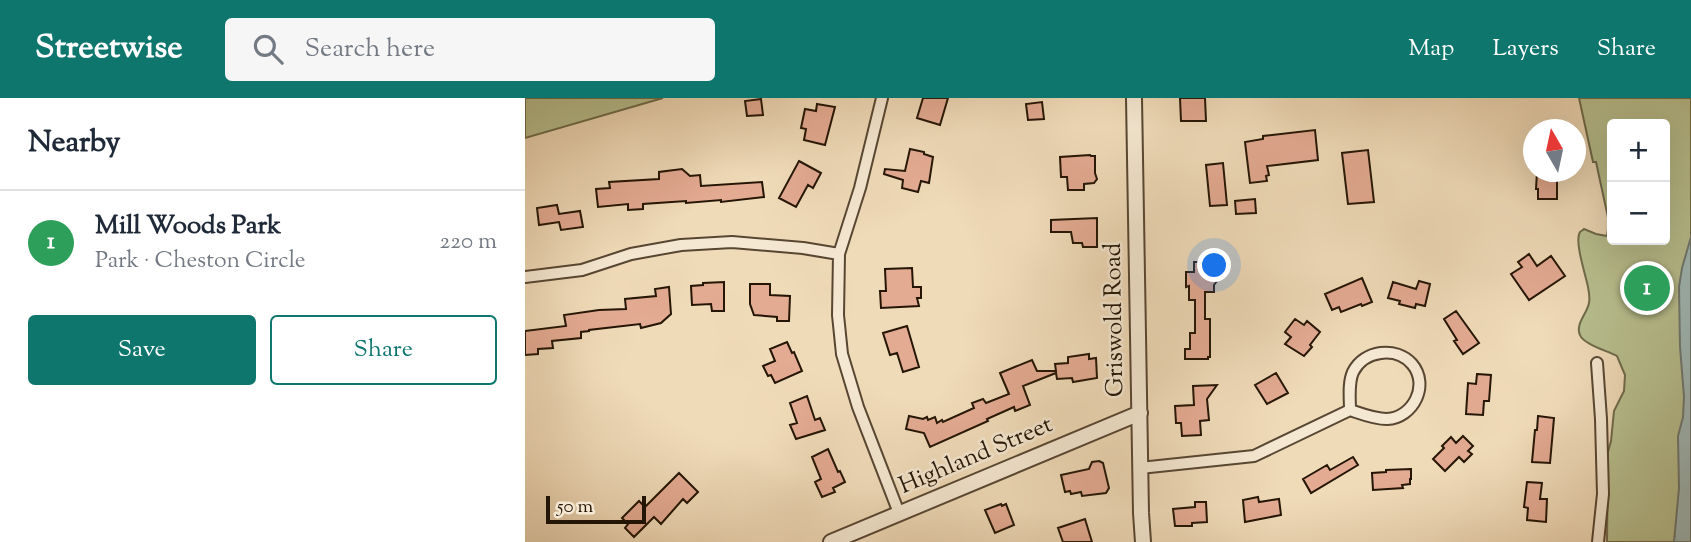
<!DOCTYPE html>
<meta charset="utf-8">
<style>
:root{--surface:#fff;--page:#f6f6f7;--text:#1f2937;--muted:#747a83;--line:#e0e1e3;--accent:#0f766e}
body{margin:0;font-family:"Sorts Mill Goudy",serif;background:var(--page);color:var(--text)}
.controls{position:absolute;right:21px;top:21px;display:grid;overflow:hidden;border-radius:7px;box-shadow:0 7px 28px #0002}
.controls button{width:63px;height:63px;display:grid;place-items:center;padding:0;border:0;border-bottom:2px solid var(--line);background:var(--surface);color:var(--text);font:35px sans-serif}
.compass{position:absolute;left:998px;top:21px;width:63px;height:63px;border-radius:50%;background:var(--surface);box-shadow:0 7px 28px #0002;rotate:351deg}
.scale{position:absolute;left:21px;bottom:18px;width:100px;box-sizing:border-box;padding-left:7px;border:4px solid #241505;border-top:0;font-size:19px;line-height:24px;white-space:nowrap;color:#241505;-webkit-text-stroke:5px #f5e8d2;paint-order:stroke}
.you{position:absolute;left:690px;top:168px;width:24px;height:24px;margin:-18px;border:5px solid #fff;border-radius:50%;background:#1a73e8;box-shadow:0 0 0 10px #1a73e833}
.badge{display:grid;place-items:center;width:46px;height:46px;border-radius:50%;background:var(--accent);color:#fff;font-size:23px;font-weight:700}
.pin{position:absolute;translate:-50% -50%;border:4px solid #fff;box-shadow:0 2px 7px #0006}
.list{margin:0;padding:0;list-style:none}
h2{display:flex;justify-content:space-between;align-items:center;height:91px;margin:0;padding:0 28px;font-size:30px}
h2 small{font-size:23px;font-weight:400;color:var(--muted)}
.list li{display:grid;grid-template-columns:46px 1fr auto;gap:21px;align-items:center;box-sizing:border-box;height:105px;padding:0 28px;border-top:2px solid var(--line)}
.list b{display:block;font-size:26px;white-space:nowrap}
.list p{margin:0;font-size:23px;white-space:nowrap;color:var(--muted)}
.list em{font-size:23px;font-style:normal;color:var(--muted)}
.actions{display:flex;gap:14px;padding:21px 28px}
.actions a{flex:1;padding:16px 0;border:2px solid var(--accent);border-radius:7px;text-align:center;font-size:24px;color:var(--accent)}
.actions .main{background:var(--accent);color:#fff}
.icon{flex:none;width:38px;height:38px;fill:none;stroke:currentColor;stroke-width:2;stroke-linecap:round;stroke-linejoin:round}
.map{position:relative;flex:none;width:1166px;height:444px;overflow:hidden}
header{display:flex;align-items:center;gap:42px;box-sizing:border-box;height:98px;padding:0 35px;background:var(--accent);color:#fff}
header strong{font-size:33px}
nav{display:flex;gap:38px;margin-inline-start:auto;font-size:24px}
.search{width:490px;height:63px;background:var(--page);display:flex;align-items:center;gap:18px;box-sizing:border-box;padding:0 24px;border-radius:7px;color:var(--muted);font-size:26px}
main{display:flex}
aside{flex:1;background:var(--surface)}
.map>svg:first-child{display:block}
</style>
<header>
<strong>Streetwise</strong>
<div class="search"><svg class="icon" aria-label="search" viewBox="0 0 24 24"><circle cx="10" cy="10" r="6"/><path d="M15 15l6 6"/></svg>Search here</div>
<nav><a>Map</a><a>Layers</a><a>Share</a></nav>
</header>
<main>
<aside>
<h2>Nearby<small></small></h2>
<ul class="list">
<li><span class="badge" style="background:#2e9e5b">1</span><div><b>Mill Woods Park</b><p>Park · Cheston Circle</p></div><em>220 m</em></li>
</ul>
<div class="actions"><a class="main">Save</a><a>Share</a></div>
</aside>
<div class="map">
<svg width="1166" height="444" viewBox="0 0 1166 444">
<rect width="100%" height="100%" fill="#f0dbb9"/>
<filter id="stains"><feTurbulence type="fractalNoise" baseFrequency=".00286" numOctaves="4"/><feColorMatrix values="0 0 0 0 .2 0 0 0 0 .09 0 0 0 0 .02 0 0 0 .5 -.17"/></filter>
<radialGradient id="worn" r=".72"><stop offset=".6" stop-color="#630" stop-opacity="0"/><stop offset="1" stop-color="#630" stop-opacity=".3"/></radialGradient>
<path fill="#b8c090" stroke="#6e6a4a" stroke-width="2" fill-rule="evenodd" d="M0,0H138L0,40Z
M1054,0H1166V444H1082L1083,354L1086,343L1089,313L1099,293L1100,277L1092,258C1083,253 1058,246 1055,237C1050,226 1062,216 1064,205C1065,200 1064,194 1063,189C1061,178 1049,143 1055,134C1056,133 1058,132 1059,131L1071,136L1082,138L1084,124L1071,64H1068ZM1087,26H1140V142H1087Z"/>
<path fill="#9eb9b9" stroke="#6d7771" stroke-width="2" d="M1166,139V444H1149L1154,390L1153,338L1158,319L1159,299L1155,249L1154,189L1157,170Z"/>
<path fill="#e4ab93" stroke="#241505" stroke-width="2" d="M398,0H423L415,27L392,20Z
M655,0H680L681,23H656Z
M236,1L238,17L222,18L220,3Z
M517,4L519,21L503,22L501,6Z
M292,6L310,9L300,47L279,42L281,31L276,30L280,11L291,13Z
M790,32L793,62L742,68L744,77L741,78L742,83L725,85L720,44L738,41V38Z
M385,51L399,54V56L408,59L404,85L396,83L393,94L377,90L378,82L359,76L360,71L380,73Z
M843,52L849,104L823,106L817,55Z
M565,57L566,58H570V75L572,81L569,85L559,86V92H543L542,79H536L535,59Z
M274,63L296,75L288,90L283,87L271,109L254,100Z
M698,65L702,107L685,108L681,67Z
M157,71L165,78L175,77L176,88L237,84L239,99L196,104V102L161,105V103L118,106V111L103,112V106L73,109L71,91L85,90L84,84L134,81V74Z
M1012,74H1032V101H1013V91H1011Z
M730,101L731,115L711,116L710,103Z
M32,107L34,116L55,113L58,129L36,132L34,124L14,127L12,110Z
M572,120V149H558L557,145H548L546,134H526V122Z
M1004,156L1012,168L1026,158L1040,178L1004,202L986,176L997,169L993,164Z
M669,164H683L684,177L692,183L689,187V194H680V221H685V259H683V261H660V251H665V235H670V202H664V188L661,189V174H669Z
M387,170L388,189H396V200H392L394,208L356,210L355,193H361L360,171Z
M837,180L847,204L837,208L836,206L816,214L814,209L807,212L800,196Z
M894,183L905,186L900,208L891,206L890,210L874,206L875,203L863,200L868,184L891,191Z
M199,184V213H187L186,206L167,207L166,188L178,187V185Z
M225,186H245V197L265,198L264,223H252V219L229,217L225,206Z
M144,189L146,216L136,225L116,230L115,226L64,232V233L56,234V240L27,243L28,250L13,251V256L0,257V233L41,228L39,217L74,212L101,211L100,201L131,198L130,191Z
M931,213L954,245L938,256L929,243L932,242L919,221Z
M770,221L779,227L782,223L795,234L785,247L787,249L779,258L760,246L766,239L760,234Z
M382,228L394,269L378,274L372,255L365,257L358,235Z
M262,244L267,255L269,254L277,273L250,285L246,277L243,278L238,268L250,263L245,251Z
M564,256V261L571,260L572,280L548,284L547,280L532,281L531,275L498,288L505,307L490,313L489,309L462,321L463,323L405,349L399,335L381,331L384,318L398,321L402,319L403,322L410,319L412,325L417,322L418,324L449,310L447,305L458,301L461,305L484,296L475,275L507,262L512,273H531L530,266L543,265V259Z
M751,275L763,295L742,306L730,287Z
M952,276L966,277L964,303H959L958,317L941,316L943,285L951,286Z
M692,287L682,301L684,322L675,323L676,337L657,338L656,325H651L650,308L669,307L668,288Z
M282,298L290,322L295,320L300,332L271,341L265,327L272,325L265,305Z
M1013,318L1029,320L1025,365L1007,364L1010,332H1012Z
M938,338L948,348L943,353L947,356L939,364L934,359L920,373L908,361L919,350L917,348L926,339L931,345Z
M303,351L313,374L315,373L320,384L308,390L310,394L297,399L290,384L296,381L287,359Z
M828,359L833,367L786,395L778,381L802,367L805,372Z
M574,363L578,365L584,390L581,395L557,398L556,394L546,396L545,393L540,394L536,377L564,371L567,364Z
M886,371V381H885V386L877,387L878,390L848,392L847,375L861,374V372Z
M154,375L173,394L162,405L158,401L136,426L129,419L109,439L100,430L103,426L97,420L114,403L120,409Z
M1002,384L1017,385L1015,401H1022L1021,424L1002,422L1003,410L999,409Z
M733,399L734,404L754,401L756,417L720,424L718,402Z
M670,404H681L682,424L667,425V428H650L648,411L670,409Z
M476,406L477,408L481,406L489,427L470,435L460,412Z
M560,421L567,444H538L533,430Z"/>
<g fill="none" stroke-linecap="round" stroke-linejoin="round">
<g stroke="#574632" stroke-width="14">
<path id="minor" d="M357,0L335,90L314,156L313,217L317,256L333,309L374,415
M0,179L57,172L106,156L156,147L207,144L278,150L314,156
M1072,265L1076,321L1078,396L1073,444
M615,370L729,358L825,312C825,300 823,285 828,274C839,252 871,248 887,266C905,287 888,320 862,321C849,321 837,316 825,312"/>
</g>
<g stroke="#574632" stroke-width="18">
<path id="tertiary" d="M609,0L616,415L618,444
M306,444L615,315"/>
</g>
<use href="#minor" stroke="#f5e8d2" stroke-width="10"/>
<use href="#tertiary" stroke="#f5e8d2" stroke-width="14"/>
</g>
<g text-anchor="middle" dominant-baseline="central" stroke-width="5" stroke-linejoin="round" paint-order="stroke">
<g font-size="24" fill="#241505" stroke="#f5e8d2">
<text transform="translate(590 222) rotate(-91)">Griswold Road</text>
<text transform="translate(451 358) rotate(-23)">Highland Street</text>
</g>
</g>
<rect width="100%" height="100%" filter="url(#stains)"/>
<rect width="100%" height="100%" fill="url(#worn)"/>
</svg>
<div class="controls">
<button>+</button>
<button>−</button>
</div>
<svg class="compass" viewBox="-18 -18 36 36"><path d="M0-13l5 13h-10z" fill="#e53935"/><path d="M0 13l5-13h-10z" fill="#747a83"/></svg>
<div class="scale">50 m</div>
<div class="you"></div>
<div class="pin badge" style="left:1122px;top:190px;background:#2e9e5b">1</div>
</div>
</main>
